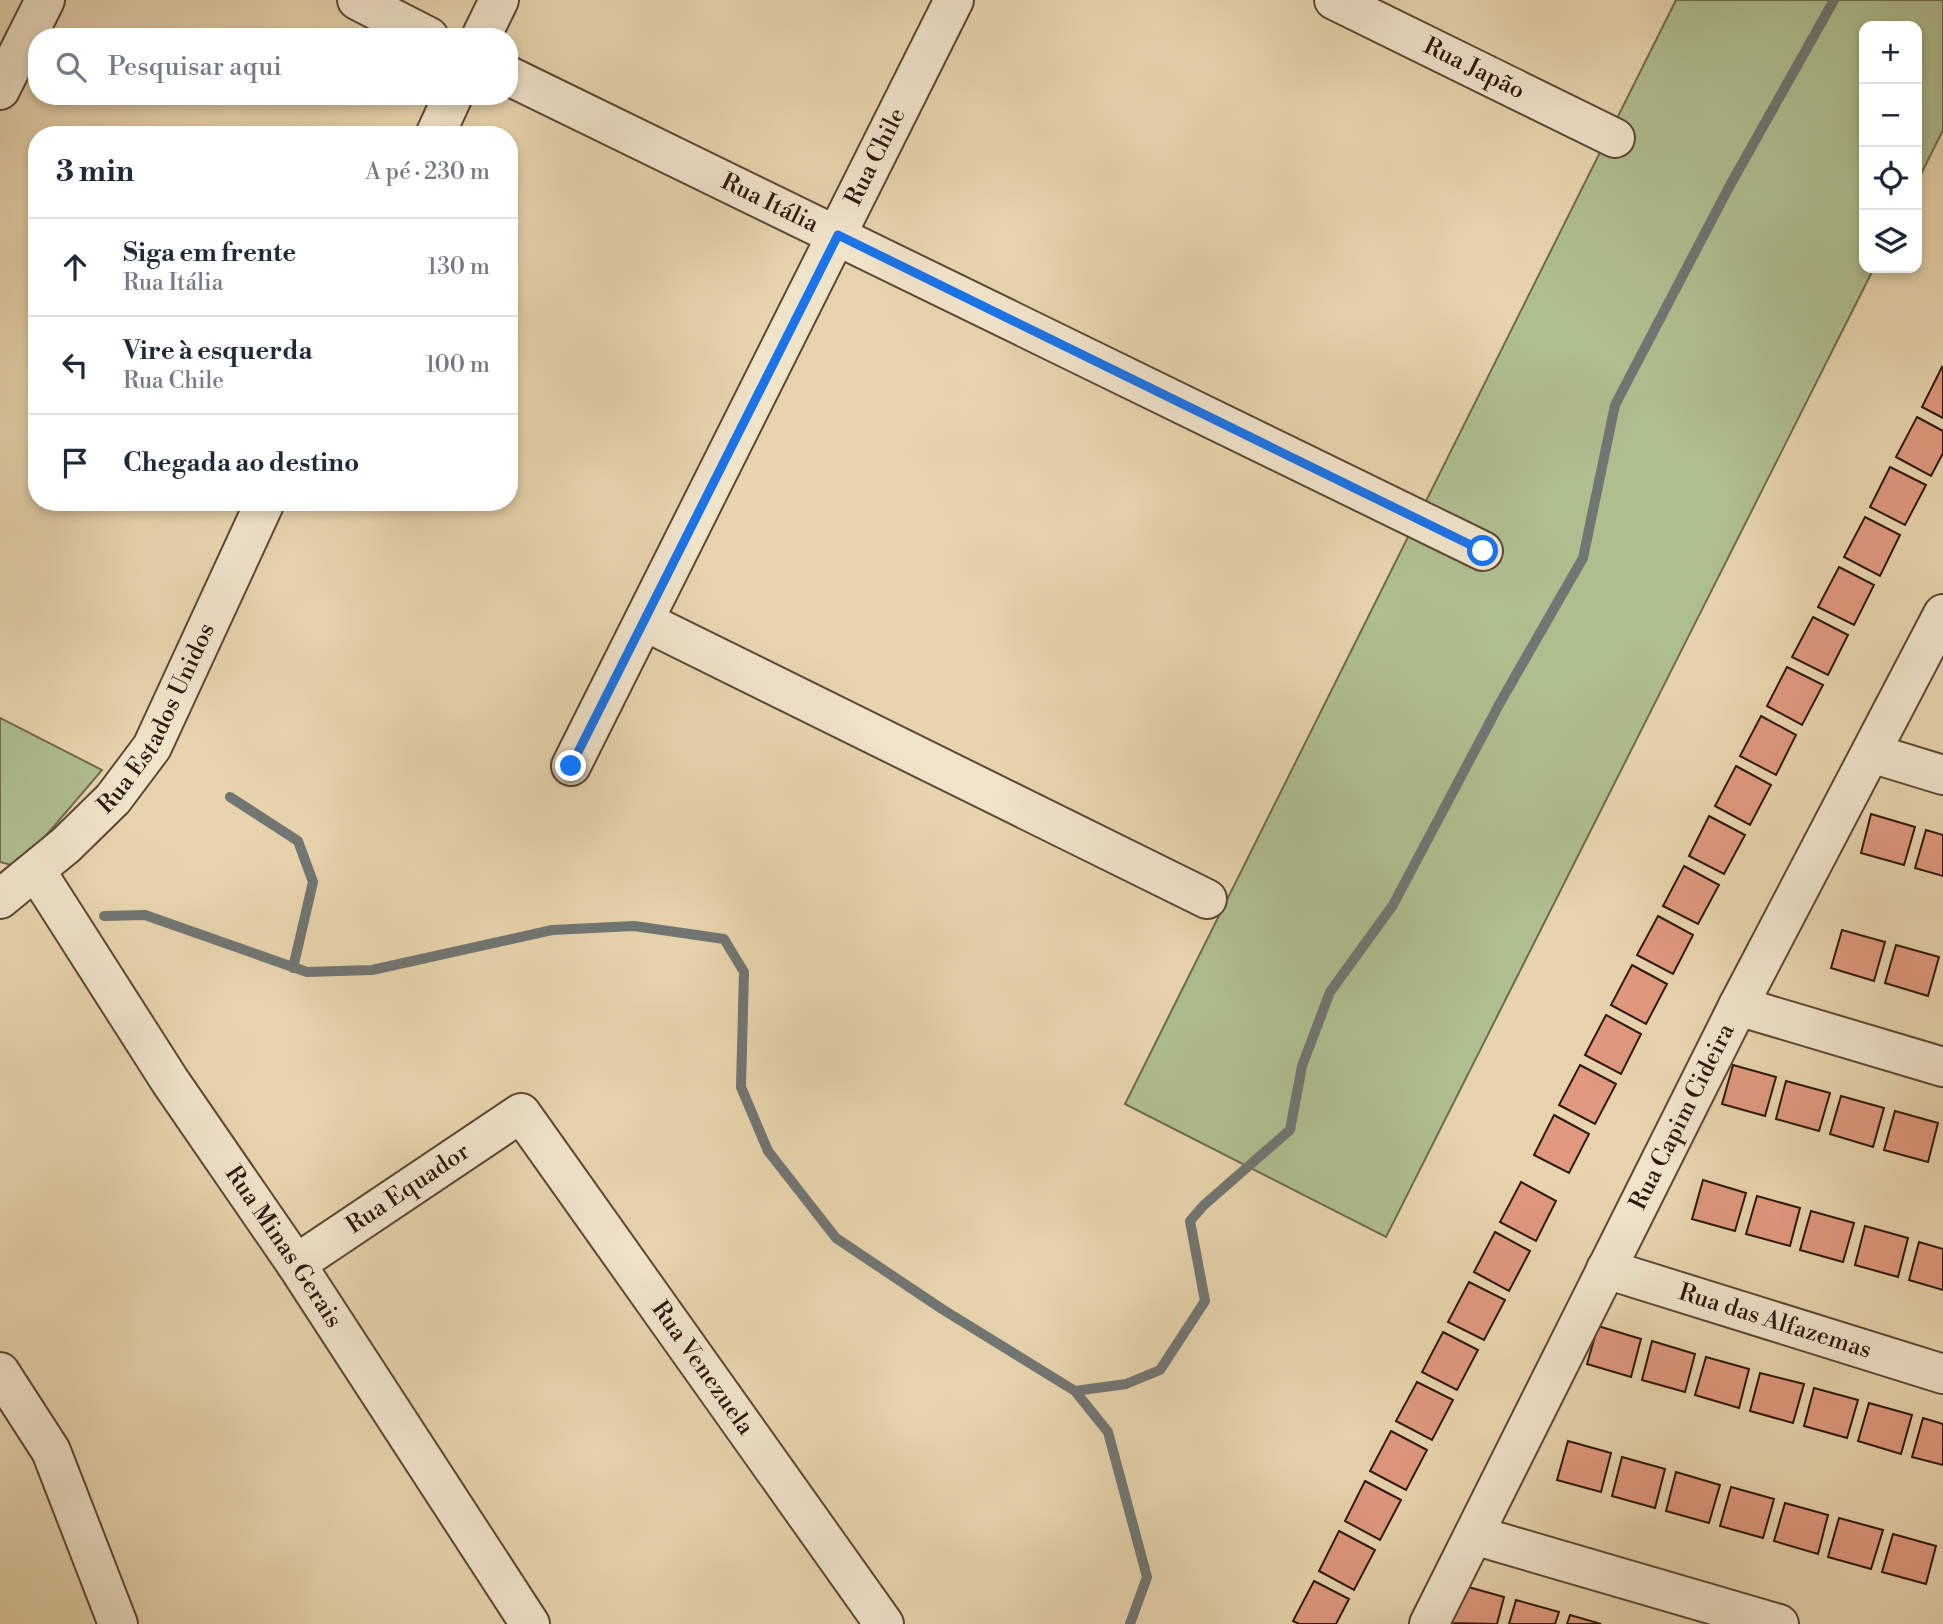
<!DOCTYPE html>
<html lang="pt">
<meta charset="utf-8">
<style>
:root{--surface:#fff;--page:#f6f6f7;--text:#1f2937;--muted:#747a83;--line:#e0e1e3}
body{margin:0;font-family:"Libre Bodoni",serif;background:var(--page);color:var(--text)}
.controls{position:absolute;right:21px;top:21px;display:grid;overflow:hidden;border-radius:14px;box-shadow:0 4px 10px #0003}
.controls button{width:63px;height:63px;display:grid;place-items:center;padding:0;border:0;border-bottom:2px solid var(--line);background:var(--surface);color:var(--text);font:35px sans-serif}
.stop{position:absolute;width:21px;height:21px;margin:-16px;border:5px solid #1a73e8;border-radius:50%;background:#fff}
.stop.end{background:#1a73e8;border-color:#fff;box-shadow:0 2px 7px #0008}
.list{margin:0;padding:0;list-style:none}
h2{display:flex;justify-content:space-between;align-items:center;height:91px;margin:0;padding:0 28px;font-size:30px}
h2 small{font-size:23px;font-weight:400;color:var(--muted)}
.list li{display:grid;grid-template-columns:46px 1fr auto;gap:21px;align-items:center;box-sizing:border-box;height:98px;padding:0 28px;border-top:2px solid var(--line)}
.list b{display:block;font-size:26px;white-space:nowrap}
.list p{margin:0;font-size:23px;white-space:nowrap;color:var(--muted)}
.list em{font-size:23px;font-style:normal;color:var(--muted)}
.icon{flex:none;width:38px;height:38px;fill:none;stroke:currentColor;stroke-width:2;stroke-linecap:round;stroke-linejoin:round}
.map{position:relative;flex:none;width:1943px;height:1624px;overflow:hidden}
.search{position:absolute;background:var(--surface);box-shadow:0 4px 10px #0003;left:28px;top:28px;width:490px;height:77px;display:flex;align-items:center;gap:18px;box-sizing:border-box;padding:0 24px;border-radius:28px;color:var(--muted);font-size:26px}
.panel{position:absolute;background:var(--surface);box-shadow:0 4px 10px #0003;left:28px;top:126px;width:490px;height:385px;border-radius:28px}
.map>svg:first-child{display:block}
</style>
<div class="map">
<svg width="1943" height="1624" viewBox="0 0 1943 1624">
<rect width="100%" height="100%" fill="#e7d4ad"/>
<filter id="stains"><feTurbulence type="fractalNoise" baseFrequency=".00286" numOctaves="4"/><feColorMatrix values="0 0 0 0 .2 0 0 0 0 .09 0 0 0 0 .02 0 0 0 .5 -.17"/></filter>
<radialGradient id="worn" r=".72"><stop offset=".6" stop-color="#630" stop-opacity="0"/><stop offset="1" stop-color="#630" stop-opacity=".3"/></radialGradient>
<path fill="#afbe8f" stroke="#6f6b4e" stroke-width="2" d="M1676,0H1943V130L1917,182V26H1864V268H1874L1386,1237L1125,1104Z
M0,718L102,770L26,859L15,866L0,862Z"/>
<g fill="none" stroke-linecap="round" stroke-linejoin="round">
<path stroke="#717673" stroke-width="10" d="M230,797L298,841L313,882L293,968
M104,916L145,915L307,972L372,970L552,930L634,926L724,939L744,972L741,1087L768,1151L836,1238L942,1309L1075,1391L1108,1432L1147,1577L1130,1624
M1075,1391L1126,1384L1160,1370L1205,1301L1190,1221L1204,1205L1290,1130L1302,1066L1330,992L1393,905L1501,701L1583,558L1615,405L1729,187L1834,0"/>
</g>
<path fill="#e0997e" stroke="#2f180d" stroke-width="2" d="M1942,367L1943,368V418L1922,407Z
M1917,417L1943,431V453L1931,476L1896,457Z
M1890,467L1926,485L1905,525L1870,507Z
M1865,517L1900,535L1880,576L1844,557Z
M1839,567L1874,585L1854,625L1818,607Z
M1813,617L1848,635L1828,675L1792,657Z
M1787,667L1823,685L1802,725L1767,706Z
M1761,716L1796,735L1776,775L1740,756Z
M1736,766L1771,785L1750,825L1715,806Z
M1871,814L1915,827L1904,865L1861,853Z
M1709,816L1745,835L1724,874L1689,856Z
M1926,830L1943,835V876L1915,868Z
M1684,866L1719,885L1698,924L1663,906Z
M1658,916L1693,935L1673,974L1637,955Z
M1842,930L1885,942L1874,981L1831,968Z
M1896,945L1939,957L1928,996L1885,983Z
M1632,965L1667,984L1646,1024L1611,1005Z
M1606,1015L1641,1034L1621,1074L1585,1055Z
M1580,1065L1616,1084L1595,1124L1559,1105Z
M1733,1065L1776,1077L1765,1116L1722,1104Z
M1786,1081L1830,1093L1819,1131L1776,1119Z
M1841,1096L1884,1108L1873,1147L1830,1134Z
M1895,1111L1938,1123L1928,1162L1884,1150Z
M1554,1115L1589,1134L1569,1173L1534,1155Z
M1703,1180L1746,1193L1735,1231L1692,1219Z
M1521,1182L1556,1201L1536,1241L1500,1222Z
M1757,1196L1800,1208L1790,1246L1746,1234Z
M1811,1211L1854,1223L1843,1262L1800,1250Z
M1865,1226L1908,1238L1898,1277L1855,1265Z
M1495,1232L1530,1251L1509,1291L1474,1272Z
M1919,1242L1943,1249V1290L1909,1280Z
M1469,1282L1505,1300L1484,1340L1448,1322Z
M1598,1326L1641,1339L1631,1377L1587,1364Z
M1443,1332L1478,1350L1457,1390L1422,1372Z
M1652,1341L1695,1354L1685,1392L1642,1380Z
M1706,1357L1749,1369L1739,1408L1695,1395Z
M1760,1373L1804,1384L1793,1423L1750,1411Z
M1417,1382L1453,1400L1432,1440L1396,1421Z
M1814,1388L1858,1400L1847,1438L1804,1426Z
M1869,1403L1912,1415L1901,1454L1858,1441Z
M1923,1418L1943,1424V1465L1912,1457Z
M1391,1431L1427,1450L1406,1490L1370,1471Z
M1568,1441L1611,1453L1601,1492L1557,1480Z
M1622,1457L1665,1469L1655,1508L1612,1496Z
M1676,1472L1720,1485L1709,1523L1666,1511Z
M1365,1481L1401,1500L1380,1540L1345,1521Z
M1731,1487L1774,1499L1763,1538L1720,1526Z
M1785,1503L1828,1515L1818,1554L1774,1541Z
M1839,1518L1883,1530L1871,1569L1828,1557Z
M1339,1531L1375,1550L1354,1590L1319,1571Z
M1893,1534L1936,1546L1926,1584L1882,1572Z
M1314,1581L1349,1599L1336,1624H1299L1293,1621Z
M1461,1585L1504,1597L1497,1624L1451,1623Z
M1516,1600L1559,1612L1555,1624H1509Z
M1570,1615L1601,1624H1567Z"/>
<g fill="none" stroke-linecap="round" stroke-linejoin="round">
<g stroke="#5d4735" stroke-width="42">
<g id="minor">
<path d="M357,0L429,37"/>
<path id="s1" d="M1334,0L1615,138"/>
<path d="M481,37L499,0"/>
<path id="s2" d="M509,76L1483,551"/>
<path d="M0,90L45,0"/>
<path d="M435,135L453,96"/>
<path d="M644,621L1207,899"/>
<path d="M1871,753L1943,775"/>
<path id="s3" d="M571,766L954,0"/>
<path id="s4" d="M36,871L170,1081L296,1264L530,1624"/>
<path id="s5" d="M0,899L66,845L113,799L152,747L265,502"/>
<path d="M1738,1006L1943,1067"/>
<path id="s6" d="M296,1264L521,1113L884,1624"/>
<path id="s7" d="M1606,1269L1943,1374"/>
<path d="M0,1372L51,1451L118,1624"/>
<path d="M1474,1535L1779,1624"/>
<path id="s8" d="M1429,1624L1738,1006L1943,614"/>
</g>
</g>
<use href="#minor" stroke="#efe3ca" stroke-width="38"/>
</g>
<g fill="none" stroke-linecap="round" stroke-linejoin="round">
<path stroke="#1a73e8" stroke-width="9" d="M571,766L838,235L1483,551"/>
</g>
<g text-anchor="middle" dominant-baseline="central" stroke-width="5" stroke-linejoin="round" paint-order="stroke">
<g font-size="24" fill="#2f180d" stroke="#efe3ca">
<text stroke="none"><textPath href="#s1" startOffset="156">Rua Japão</textPath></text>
<text stroke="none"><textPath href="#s3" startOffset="681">Rua Chile</textPath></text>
<text stroke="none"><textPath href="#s2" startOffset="290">Rua Itália</textPath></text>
<text stroke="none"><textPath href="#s5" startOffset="243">Rua Estados Unidos</textPath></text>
<text stroke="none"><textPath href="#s8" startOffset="567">Rua Capim Cideira</textPath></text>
<text stroke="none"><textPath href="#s6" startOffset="135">Rua Equador</textPath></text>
<text stroke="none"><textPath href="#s4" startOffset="450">Rua Minas Gerais</textPath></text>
<text stroke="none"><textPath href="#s7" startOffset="177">Rua das Alfazemas</textPath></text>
<text stroke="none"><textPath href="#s6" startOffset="584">Rua Venezuela</textPath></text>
</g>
</g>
<rect width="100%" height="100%" filter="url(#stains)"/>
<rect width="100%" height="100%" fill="url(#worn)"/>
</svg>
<div class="controls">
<button>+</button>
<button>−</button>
<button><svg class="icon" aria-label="locate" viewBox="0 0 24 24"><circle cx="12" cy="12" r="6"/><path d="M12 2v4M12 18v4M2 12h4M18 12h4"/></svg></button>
<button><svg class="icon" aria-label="layers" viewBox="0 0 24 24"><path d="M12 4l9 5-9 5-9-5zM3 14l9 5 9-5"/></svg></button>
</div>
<div class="stop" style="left:1483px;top:551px"></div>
<div class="stop end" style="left:571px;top:766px"></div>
<div class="search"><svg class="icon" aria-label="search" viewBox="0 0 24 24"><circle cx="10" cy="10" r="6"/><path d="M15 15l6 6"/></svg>Pesquisar aqui</div>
<section class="panel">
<h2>3 min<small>A pé · 230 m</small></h2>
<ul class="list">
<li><svg class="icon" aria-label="ahead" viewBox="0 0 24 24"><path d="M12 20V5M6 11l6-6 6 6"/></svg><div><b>Siga em frente</b><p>Rua Itália</p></div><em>130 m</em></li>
<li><svg class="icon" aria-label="left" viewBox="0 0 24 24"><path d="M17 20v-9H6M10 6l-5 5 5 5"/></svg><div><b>Vire à esquerda</b><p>Rua Chile</p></div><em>100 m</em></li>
<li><svg class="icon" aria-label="arrive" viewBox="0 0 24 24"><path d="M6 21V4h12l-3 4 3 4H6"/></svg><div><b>Chegada ao destino</b></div></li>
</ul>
</section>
</div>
